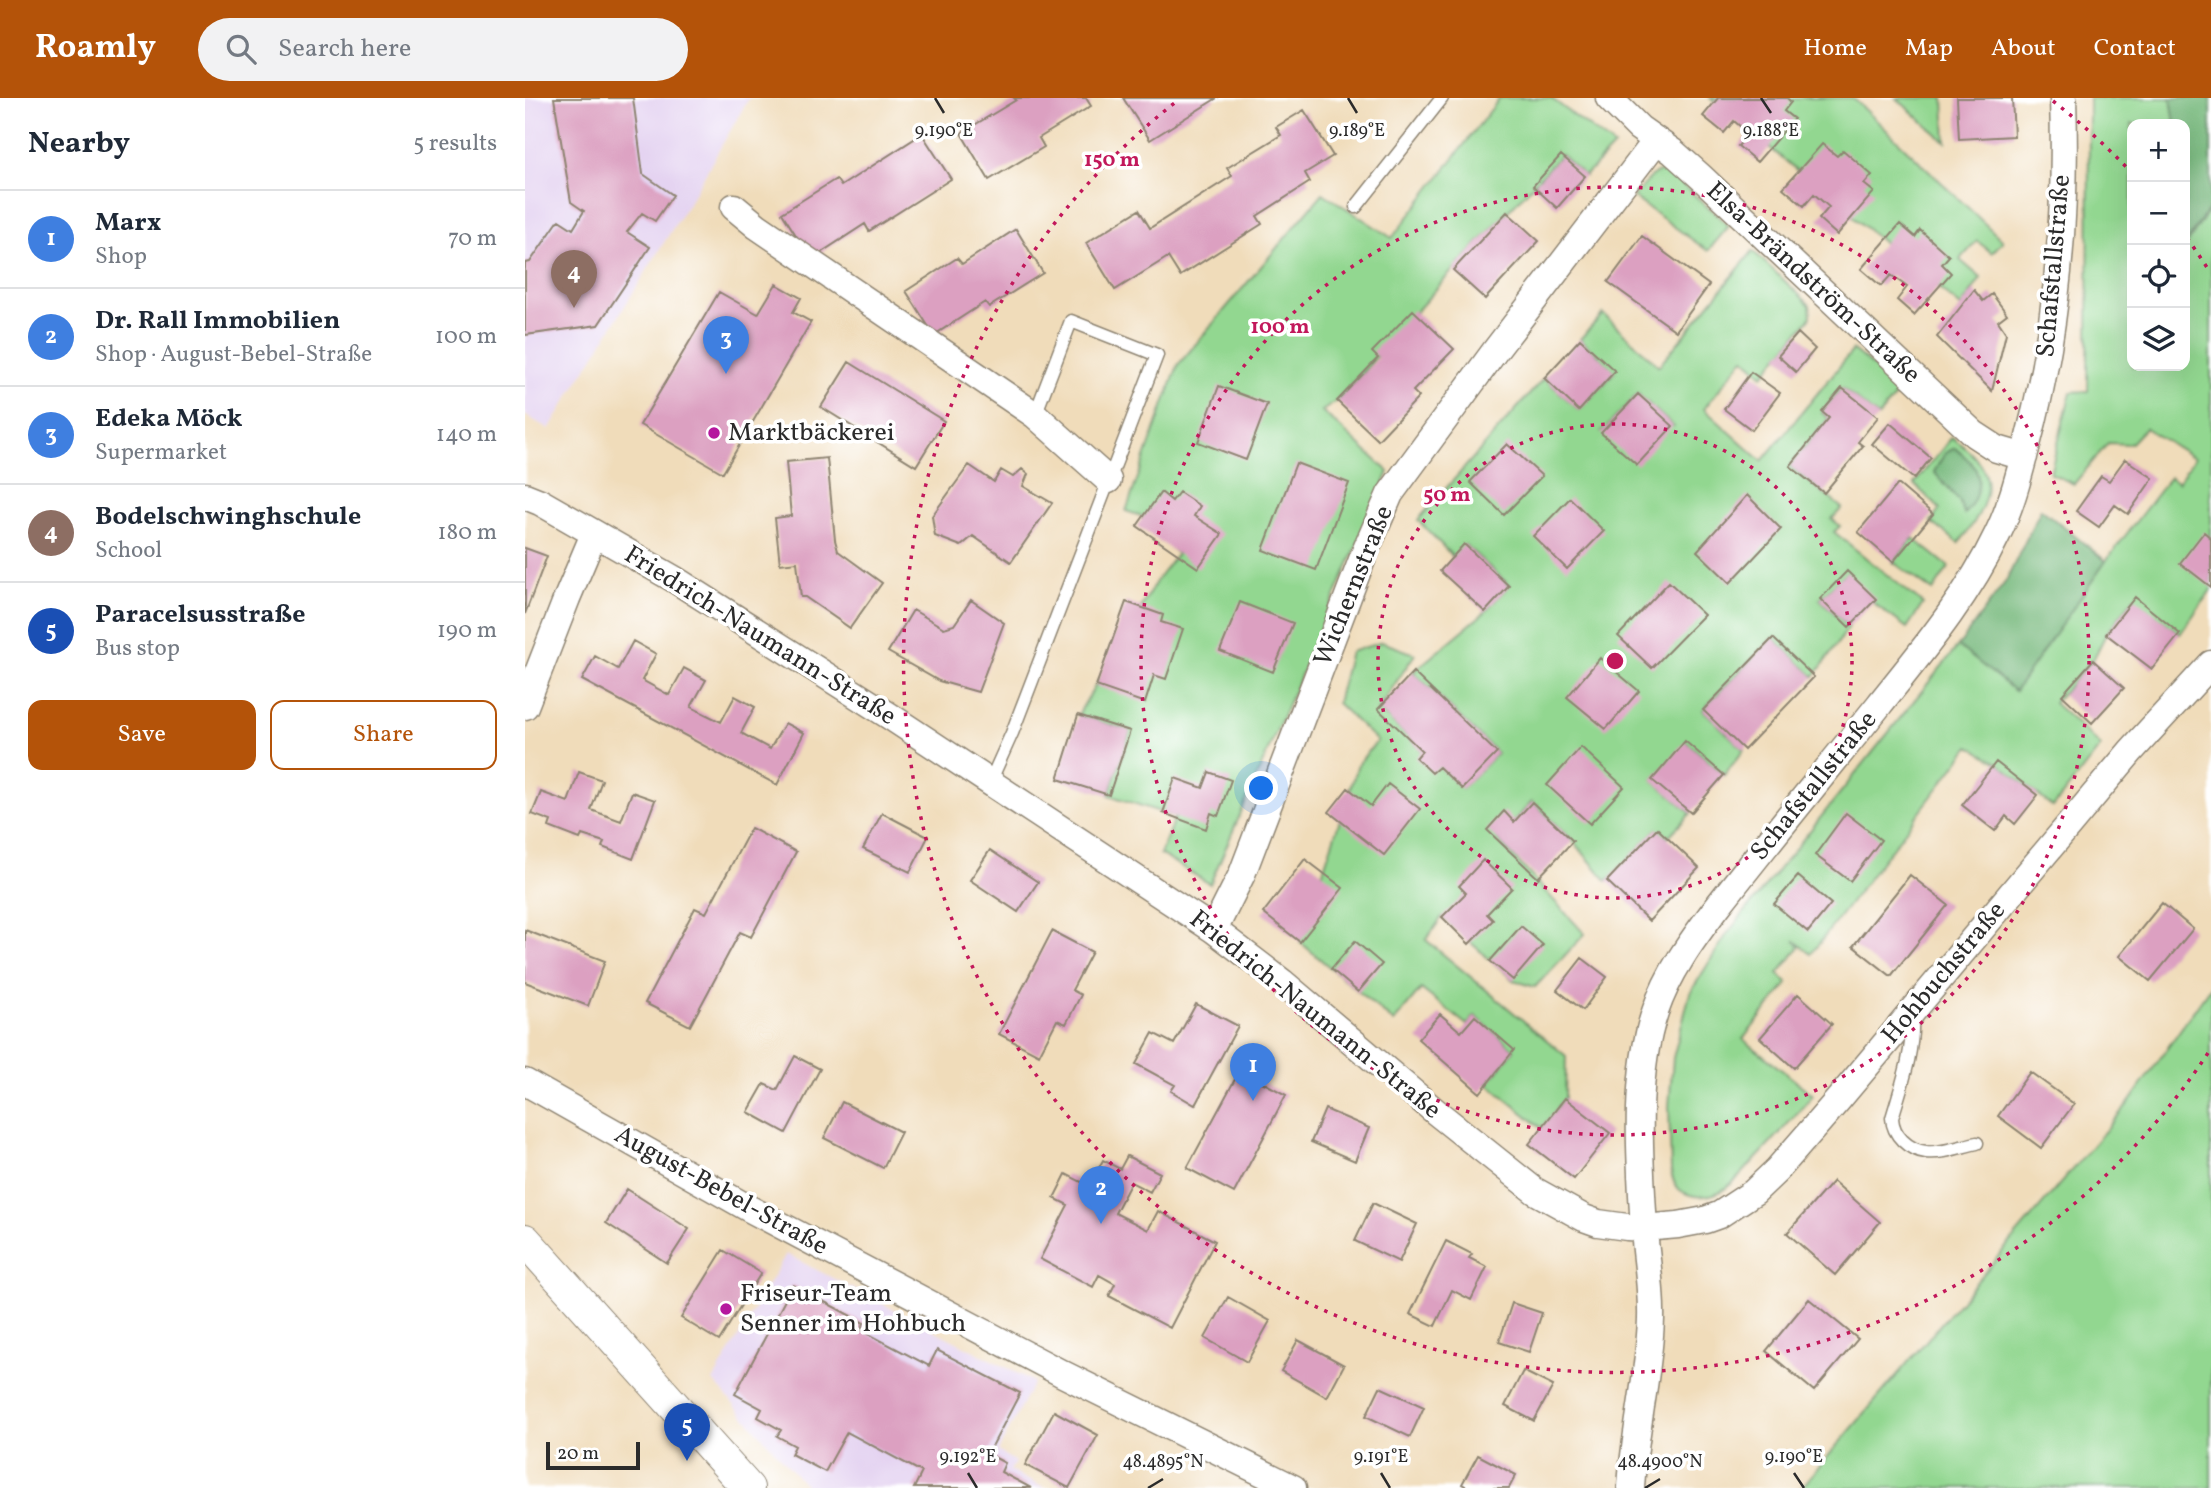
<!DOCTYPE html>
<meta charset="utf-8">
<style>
:root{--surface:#fff;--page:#f2f2f3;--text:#1f2937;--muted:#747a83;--line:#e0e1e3;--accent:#b45309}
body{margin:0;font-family:Vollkorn,serif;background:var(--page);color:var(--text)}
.controls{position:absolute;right:21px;top:21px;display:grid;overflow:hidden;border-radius:14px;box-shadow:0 7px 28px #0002}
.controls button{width:63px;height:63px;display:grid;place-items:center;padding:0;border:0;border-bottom:2px solid var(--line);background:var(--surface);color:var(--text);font:35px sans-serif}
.scale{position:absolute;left:21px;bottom:18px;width:94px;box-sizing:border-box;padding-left:7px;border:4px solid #2b2b2b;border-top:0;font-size:19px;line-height:24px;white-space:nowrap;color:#2b2b2b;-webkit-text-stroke:5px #fff;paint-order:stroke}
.you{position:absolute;left:737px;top:691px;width:24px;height:24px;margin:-18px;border:5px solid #fff;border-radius:50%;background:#1a73e8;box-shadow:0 0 0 10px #1a73e833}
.badge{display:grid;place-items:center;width:46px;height:46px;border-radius:50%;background:var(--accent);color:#fff;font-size:23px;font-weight:700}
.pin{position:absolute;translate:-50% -58px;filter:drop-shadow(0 2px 4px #0008)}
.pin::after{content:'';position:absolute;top:37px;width:24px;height:21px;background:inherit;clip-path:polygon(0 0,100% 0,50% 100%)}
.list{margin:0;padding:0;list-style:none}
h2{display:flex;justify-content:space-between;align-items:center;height:91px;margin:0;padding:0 28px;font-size:30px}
h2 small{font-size:23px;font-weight:400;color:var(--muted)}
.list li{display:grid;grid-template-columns:46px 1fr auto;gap:21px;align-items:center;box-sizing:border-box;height:98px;padding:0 28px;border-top:2px solid var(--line)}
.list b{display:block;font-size:26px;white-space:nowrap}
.list p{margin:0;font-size:23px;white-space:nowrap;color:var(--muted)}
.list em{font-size:23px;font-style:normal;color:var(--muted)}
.actions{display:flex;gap:14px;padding:21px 28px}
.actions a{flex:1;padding:16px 0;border:2px solid var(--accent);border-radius:14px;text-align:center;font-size:24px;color:var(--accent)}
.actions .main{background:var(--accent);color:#fff}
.icon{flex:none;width:38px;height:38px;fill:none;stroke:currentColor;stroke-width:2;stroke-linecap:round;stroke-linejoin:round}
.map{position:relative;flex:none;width:1686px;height:1390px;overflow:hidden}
header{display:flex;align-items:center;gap:42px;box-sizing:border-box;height:98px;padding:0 35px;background:var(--accent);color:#fff}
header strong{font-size:33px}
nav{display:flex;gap:38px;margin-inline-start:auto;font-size:24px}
.search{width:490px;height:63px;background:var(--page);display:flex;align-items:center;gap:18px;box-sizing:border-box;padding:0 24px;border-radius:38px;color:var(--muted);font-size:26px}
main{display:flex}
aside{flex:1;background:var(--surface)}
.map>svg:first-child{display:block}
</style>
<header>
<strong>Roamly</strong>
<div class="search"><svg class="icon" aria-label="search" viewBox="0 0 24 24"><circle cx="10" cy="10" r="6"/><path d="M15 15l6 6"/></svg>Search here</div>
<nav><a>Home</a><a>Map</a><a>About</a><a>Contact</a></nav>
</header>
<main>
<aside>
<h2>Nearby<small>5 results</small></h2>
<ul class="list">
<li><span class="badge" style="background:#3f7fe0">1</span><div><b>Marx</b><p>Shop</p></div><em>70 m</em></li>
<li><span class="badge" style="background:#3f7fe0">2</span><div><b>Dr. Rall Immobilien</b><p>Shop · August-Bebel-Straße</p></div><em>100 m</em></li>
<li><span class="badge" style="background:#3f7fe0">3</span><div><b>Edeka Möck</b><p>Supermarket</p></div><em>140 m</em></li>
<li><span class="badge" style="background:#8d6e63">4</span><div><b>Bodelschwinghschule</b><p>School</p></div><em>180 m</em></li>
<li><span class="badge" style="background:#1a4fb4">5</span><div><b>Paracelsusstraße</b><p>Bus stop</p></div><em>190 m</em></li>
</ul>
<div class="actions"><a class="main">Save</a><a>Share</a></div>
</aside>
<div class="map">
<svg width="1686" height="1390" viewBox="0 0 1686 1390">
<rect width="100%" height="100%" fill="#fff"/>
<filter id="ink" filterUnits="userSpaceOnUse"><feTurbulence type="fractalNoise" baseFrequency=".0143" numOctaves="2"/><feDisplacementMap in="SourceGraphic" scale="14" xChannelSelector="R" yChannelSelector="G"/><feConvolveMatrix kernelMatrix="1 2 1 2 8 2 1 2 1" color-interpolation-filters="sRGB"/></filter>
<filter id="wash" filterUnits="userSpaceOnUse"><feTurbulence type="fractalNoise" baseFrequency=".00686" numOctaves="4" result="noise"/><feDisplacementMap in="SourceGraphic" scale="28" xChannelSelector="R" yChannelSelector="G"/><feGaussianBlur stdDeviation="1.57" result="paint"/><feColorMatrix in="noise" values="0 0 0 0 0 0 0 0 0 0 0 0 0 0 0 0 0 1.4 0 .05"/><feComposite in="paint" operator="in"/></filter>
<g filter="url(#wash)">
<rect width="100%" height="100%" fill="#f0dcba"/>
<path fill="#e4d3f1" d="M0,0H224L164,104L24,331L0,317Z
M261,1156L509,1284L473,1353L490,1364L485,1373L519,1390H283L188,1283Z"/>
<path fill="#92d790" stroke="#5e815e" stroke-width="2" fill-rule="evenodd" d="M975,0H1026L1089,48L1060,78L1036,57L928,172L812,303L797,313L864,374L685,786L635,756L650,719L584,697L605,633L553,617L632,482L652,456L619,419L601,413L653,267L798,95L867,140Z
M1185,0H1328L1478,143L1467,155L1452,143L1435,162L1456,180L1436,209Z
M1371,0H1419L1421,44Z
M1564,0H1686L1660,26H1607V268H1660V149L1686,109V492L1655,536L1609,500L1581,536L1568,562L1529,605L1576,648L1528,709L1471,664L1445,648L1286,856L1269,842L1275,848L1253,876L1263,885L1218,941L1288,997C1267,1021 1247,1045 1225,1067C1217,1076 1207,1087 1196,1093C1187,1098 1175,1100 1165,1097C1152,1093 1148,1085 1146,1073L1144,1008L1148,960L1165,895L1202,836L1433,548L1490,592L1581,463L1645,379L1653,384L1669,360L1620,330L1605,346L1583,345L1549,386L1525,375L1546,294L1563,293Z
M1134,74H1142L1147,77L1204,128L1183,153L1108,99L1127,78Z
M1228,153L1285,207L1286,219L1238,277L1219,260L1179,311L1237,363L1328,252L1376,291L1353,319L1317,290L1297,315L1304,320L1265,368L1317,410L1307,421L1315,428L1309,434L1398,506L1382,530L1347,504L1322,474L1295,501L1324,529L1289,579L1248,540L1178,612L1219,652L1199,677L1161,644L1128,682L1166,715L1142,740L1132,731L1082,783L1048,743L1007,704L972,741L1060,836L1010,889L988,882L917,819L901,842L1041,958L1040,1000L1017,1030L963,986L989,952L950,918L942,927L896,891L869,924L775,844L833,666L852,643L812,605L825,554L857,544L890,556L853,611L937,690L972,655L888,574L960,514L984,487L940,447L928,459L893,422L1019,280L1054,312L1090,274L1055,241L1078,216L1134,268ZM1113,296L1148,328L1077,334Z
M1427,339C1437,347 1448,355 1455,366C1473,393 1451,424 1434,445L1406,424L1415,411L1389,386Z
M1388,440L1424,469L1408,493L1368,464Z
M1686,888V1390H1276L1603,1006Z"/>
<path fill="#75b87a" stroke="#507252" stroke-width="2" d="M1646,0H1686V107L1660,146V26H1650Z
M1430,350C1438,357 1449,365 1452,375C1457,388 1448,407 1439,416L1434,403L1409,374L1420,355Z
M1516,411L1581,463L1490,593L1433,548L1481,483Z"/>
<g id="blocks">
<path fill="#dca0c1" d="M29,0H108L118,76L148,97L130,123L117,115L102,134L125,149L73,227L0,237V165L5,164L34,122L48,131L59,113L46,104Z
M489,0H561L566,8L514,40L519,49L464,82L436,35L491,2Z
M598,0H692L625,42Z
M1193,0H1262L1266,4L1259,13L1269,21L1232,64L1213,48L1224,36L1209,23L1199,35L1178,18Z
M1432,0H1487L1489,38L1434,41Z
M779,12L808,58L780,75L785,84L732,118L737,126L655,178L643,159L590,192L561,145L614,112L625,130L707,78L702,70L756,37L751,29Z
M397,36L426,81L344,133L340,126L286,161L257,115L311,81L316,88Z
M1297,46L1312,58L1318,52L1347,77L1339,86L1349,94L1312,137L1294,121L1304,109L1289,96L1279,108L1258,90Z
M1036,57L1060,78L1032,110L1008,88Z
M982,114L1014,143L960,201L928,172Z
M1375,126L1390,139L1395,132L1424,158L1417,166L1426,175L1389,217L1372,202L1382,189L1366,177L1356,188L1336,171Z
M491,131L518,175L464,209L460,204L409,237L381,193L432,160L437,166Z
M1117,138L1184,187L1151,233L1083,184Z
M251,186L276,200L268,214L286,224L198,375L115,327L194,194L233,216Z
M1449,192L1458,203L1467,196L1482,216L1473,223L1481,235L1467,293L1412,239Z
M888,212L929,251L888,293L894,299L853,342L812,303L853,260L847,254Z
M1273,235L1290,251L1271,274L1253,258Z
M1055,241L1090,273L1054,313L1019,280Z
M324,264L419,323L391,368L296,309Z
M1226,274L1255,295L1227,332L1199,311Z
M694,288L742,306L721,362L673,344Z
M1317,290L1353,319L1333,344L1338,348L1299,395L1265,368L1304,320L1297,314Z
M1113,296L1148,328L1112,367L1076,335Z
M1365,325L1406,360L1389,381L1347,346Z
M982,346L1017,378L979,417L945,384Z
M302,360L310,442L313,453L357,485L325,530L280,499H276L272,464L255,466L250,420L266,418L261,364Z
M1600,361L1628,380L1603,416L1590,407L1574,429L1551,413L1576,378L1584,383Z
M771,365L824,385L791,472L738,452Z
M444,367L469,384L476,372L488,379L497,371L503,376L498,388L527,405L486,464L448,438L436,448L410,438L407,418Z
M1373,386L1408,416L1368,464L1333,434Z
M636,394L647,403L654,394L675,408L669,418L697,436L673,470L612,428Z
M1222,397L1256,431L1205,485L1172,453Z
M1045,400L1079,433L1042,471L1008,438Z
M1679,434L1686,440V489L1655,465Z
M939,446L984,488L960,514L915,473Z
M0,450L22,458L0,516Z
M1322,473L1351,501L1324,529L1295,501Z
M1144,484L1179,517L1127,570L1093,538Z
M1610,499L1655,536L1627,571L1581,536Z
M446,502L479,525L453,594L414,583L363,554L388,512L419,530L429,527Z
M601,504L638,517L636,524L658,531L641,581L629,577L620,605L571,588Z
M715,504L768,525L748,574L695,553Z
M1248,540L1289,579L1219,652L1178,612Z
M108,543L131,556L117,582L144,597L159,570L181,582L166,609L196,624L210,598L230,609L216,635L245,651L260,625L279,635L252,687L57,582L70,558L93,571Z
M1075,560L1114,593L1081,631L1042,599Z
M1568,562L1599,590L1567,625L1537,597Z
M888,574L972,655L937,691L914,669L907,675L891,660L897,653L853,611Z
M553,617L605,633L584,697L533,681Z
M1160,643L1199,677L1166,715L1127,682Z
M1056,649L1099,689L1065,726L1022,687Z
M1471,664L1513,697L1490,726L1481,718L1470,733L1437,707Z
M54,674L77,682L66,712L96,723L107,694L130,702L108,761L77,749L79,744L57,737L55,741L24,729L26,723L7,716L16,694L43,704Z
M684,674L706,682L693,718L686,715L681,731L638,715L650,680L678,690Z
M863,686L895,711L859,757L804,714L823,690L846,708Z
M1007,704L1048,743L1013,780L962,732L979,713L989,724Z
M357,715L403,739L385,774L338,751Z
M1321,715L1356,742L1325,783L1290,757Z
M226,730L271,754L226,839L215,834L165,928L120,905L170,810L181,815Z
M1132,730L1174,770L1124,823L1082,783Z
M465,752L513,784L493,814L445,782Z
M780,761L818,790L775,844L738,815Z
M958,762L987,790L962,816L968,822L944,846L917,819L941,795L934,788Z
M1385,777L1423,807L1366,878L1328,848Z
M1273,778L1306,806L1283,834L1249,806Z
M1637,805L1668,831L1625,883L1594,858Z
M996,828L1018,847L988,882L965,863Z
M0,832L80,863L63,908L0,884Z
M527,833L567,854L547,892L556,897L541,926L532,922L514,957L474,936Z
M830,843L857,866L833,894L806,871Z
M1057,860L1082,879L1058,912L1032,892Z
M1273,896L1307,926L1269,970L1235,940Z
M671,906L713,928L670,1007L646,993L650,987L611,966L628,935L649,946Z
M915,916L936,934L950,918L989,952L955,995L893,941Z
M270,958L295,971L261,1035L223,1014L239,986L252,992Z
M715,972L761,997L709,1095L662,1070Z
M1505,974L1549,1006L1516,1050L1473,1018Z
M1040,1000L1085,1035L1049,1081L1004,1046Z
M317,1004L376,1034L358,1070L299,1040Z
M800,1011L844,1030L830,1063L786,1044Z
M602,1058L635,1075L625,1094L606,1084L590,1115L623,1132L633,1113L690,1143L645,1230L584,1198L590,1186L574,1177L568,1189L515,1161L543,1107L529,1100L541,1076L564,1088L578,1062L595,1071Z
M1308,1083L1355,1124L1310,1177L1262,1135Z
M102,1091L164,1131L142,1165L81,1125Z
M848,1105L892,1126L874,1164L830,1143Z
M921,1143L947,1156L944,1160L962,1169L946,1202L927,1192L910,1228L885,1216Z
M198,1152L236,1175L194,1243L156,1220Z
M268,1187L339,1225L336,1232L404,1268L412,1252L495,1295L463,1356L480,1365L476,1374L506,1390H389L397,1374L322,1334L300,1374L266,1356L270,1348L252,1338L256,1332L233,1319L237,1311L210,1296Z
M703,1199L745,1223L722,1264L680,1240Z
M1284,1201L1333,1241L1289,1293L1241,1253Z
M987,1205L1017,1215L1004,1254L974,1244Z
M773,1242L819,1267L802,1299L756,1273Z
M998,1273L1028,1288L1009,1323L980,1308Z
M855,1289L899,1309L885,1339L841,1318Z
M529,1313L573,1337L544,1390L500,1367Z
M953,1357L991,1377L984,1390H944L937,1386Z"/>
</g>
</g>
<g filter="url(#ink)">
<use href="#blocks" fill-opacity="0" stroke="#8e8472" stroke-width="2"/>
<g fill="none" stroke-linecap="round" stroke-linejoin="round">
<g stroke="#8e8472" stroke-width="15">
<path id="service" d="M831,109L917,0
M465,684L487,635L632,257L546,223L510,317
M1387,918C1389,953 1377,986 1367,1020C1368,1037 1383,1052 1401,1054C1417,1056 1437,1048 1452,1045"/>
</g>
<g stroke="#8e8472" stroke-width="29">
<path id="minor" d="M1084,0L1114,30L1148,54L1176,79L1449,336L1472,351L1499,359
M209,109L232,128L510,317L583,382
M0,398L15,404L149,481L363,617L689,832L757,884L911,1014L1010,1093L1059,1120L1073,1125L1102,1129L1119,1130L1153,1127L1180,1122L1194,1117L1229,1094L1252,1072L1313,1002L1606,653L1686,566
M0,608L42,500L69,436
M689,832L717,776L840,454L865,396L970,253L1131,43
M0,984L223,1110L536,1275L768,1390
M1106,1390C1109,1334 1124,1279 1126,1221C1127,1191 1121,1161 1119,1131C1115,1062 1108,980 1130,914C1143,875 1167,842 1192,809C1245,741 1300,674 1354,607C1397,553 1442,500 1472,437C1486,409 1494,377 1502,347C1532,235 1542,116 1538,0"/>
</g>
<g stroke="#8e8472" stroke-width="34">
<path id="tertiary" d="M0,1142L223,1390"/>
</g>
<use href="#service" stroke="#fff" stroke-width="12"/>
<use href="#minor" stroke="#fff" stroke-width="26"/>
<use href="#tertiary" stroke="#fff" stroke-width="32"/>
</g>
</g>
<path fill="none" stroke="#2b2b2b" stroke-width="2.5" d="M410,0L419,15M823,0L832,15M1236,0L1246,15M443,1375L452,1390M856,1375L865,1390M1269,1375L1279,1390M623,1390L638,1381M1120,1390L1135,1381"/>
<g fill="none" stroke="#c2185b" stroke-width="3.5" stroke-dasharray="3.5 7">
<circle cx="1090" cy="563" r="237"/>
<circle cx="1090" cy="563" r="474"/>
<path d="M1683 955A711 711 0 1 1 652 3M1528 3A711 711 0 0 1 1606 74M1662 140A711 711 0 0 1 1683 171"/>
</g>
<g fill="#b5179e" stroke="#fff" stroke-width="2.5">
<circle cx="189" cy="335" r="7"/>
<circle cx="201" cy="1211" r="7"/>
</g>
<g text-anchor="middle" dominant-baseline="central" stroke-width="7" stroke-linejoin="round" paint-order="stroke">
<g font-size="26" fill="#2b2b2b" stroke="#fff">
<text transform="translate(1529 168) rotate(-85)">Schafstallstraße</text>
<text transform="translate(1288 185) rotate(43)">Elsa-Brändström-Straße</text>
<text transform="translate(829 488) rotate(-68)">Wichernstraße</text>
<text transform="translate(235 538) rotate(32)">Friedrich-Naumann-Straße</text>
<text transform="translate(1289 688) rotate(-51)">Schafstallstraße</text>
<text transform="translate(1419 875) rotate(-50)">Hohbuchstraße</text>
<text transform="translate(790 917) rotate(39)">Friedrich-Naumann-Straße</text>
<text transform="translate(196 1093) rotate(29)">August-Bebel-Straße</text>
</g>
<g font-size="26" fill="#2b2b2b" stroke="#fff" text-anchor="start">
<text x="203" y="335">Marktbäckerei</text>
<text x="215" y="1196">Friseur-Team<tspan x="215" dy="30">Senner im Hohbuch</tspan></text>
</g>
</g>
<g font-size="18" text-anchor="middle" fill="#2b2b2b" stroke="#fff" stroke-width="7" stroke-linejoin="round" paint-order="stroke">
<text x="419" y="38">9.190°E</text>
<text x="832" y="38">9.189°E</text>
<text x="1246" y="38">9.188°E</text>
<text x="443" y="1364">9.192°E</text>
<text x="856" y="1364">9.191°E</text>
<text x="1269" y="1364">9.190°E</text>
<text x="638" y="1369">48.4895°N</text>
<text x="1135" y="1369">48.4900°N</text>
</g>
<circle cx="1090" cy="563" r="10" fill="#c2185b" stroke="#fff" stroke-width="3.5"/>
<g font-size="21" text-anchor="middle" font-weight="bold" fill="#c2185b" stroke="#fff" stroke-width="7" stroke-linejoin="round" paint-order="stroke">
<text x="587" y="68">150 m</text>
<text x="755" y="235">100 m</text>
<text x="922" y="403">50 m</text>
</g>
</svg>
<div class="controls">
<button>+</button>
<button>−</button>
<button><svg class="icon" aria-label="locate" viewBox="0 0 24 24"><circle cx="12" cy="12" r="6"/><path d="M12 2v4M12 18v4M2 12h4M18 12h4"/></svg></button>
<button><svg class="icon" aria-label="layers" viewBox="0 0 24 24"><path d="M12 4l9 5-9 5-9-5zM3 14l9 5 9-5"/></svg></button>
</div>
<div class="scale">20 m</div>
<div class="you"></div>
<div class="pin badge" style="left:728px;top:1003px;background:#3f7fe0">1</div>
<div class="pin badge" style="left:576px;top:1126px;background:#3f7fe0">2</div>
<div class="pin badge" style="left:201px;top:276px;background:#3f7fe0">3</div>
<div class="pin badge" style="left:49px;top:210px;background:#8d6e63">4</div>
<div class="pin badge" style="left:162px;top:1363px;background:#1a4fb4">5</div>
</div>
</main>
